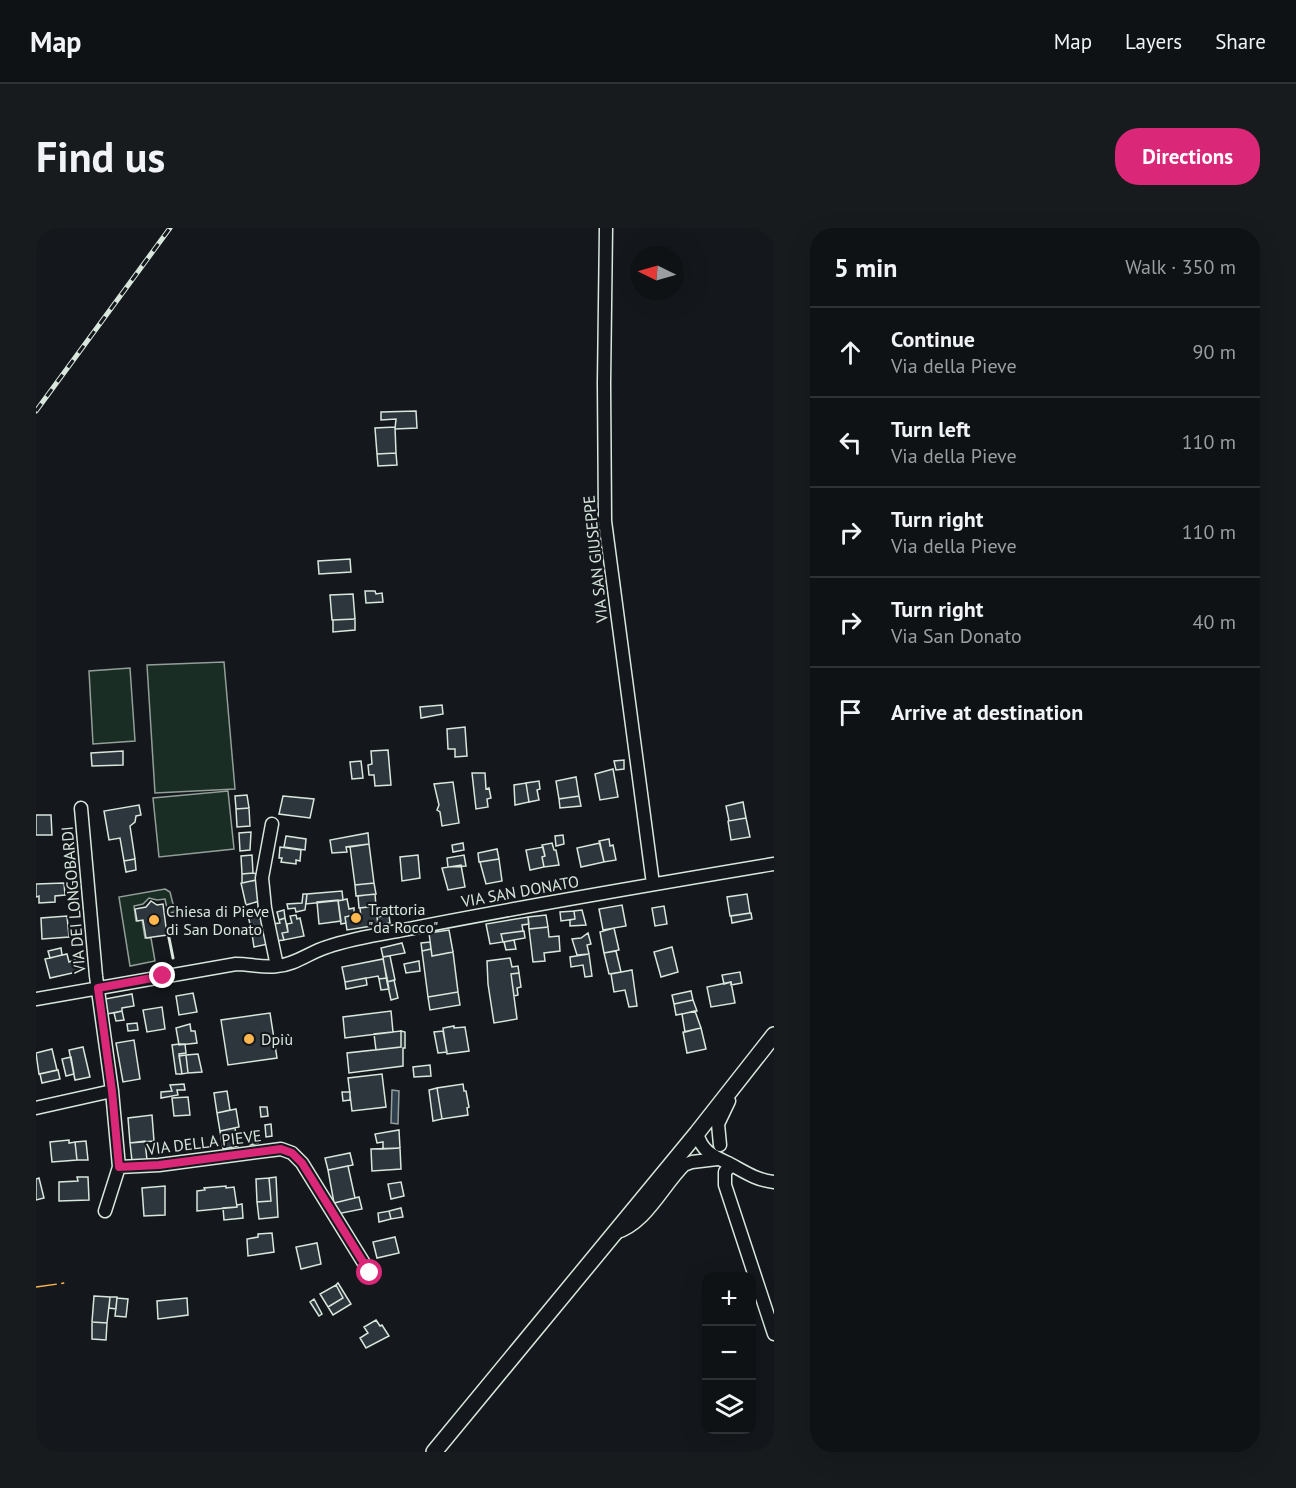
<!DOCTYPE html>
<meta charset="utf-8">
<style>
:root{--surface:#0f1215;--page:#181b1e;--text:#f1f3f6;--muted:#9b9ea0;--line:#2f3234;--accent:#db2777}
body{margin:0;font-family:"PT Sans",sans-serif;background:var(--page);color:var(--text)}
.controls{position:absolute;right:18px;bottom:18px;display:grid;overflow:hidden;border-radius:12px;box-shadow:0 6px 24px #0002}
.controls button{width:54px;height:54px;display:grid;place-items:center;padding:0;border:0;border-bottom:2px solid var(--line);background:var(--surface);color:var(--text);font:30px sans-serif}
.compass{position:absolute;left:594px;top:18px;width:54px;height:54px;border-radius:50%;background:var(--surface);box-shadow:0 6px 24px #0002;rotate:275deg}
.stop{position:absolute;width:18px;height:18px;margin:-14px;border:4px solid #db2777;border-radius:50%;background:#fff}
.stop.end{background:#db2777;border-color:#fff;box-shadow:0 2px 6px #0008}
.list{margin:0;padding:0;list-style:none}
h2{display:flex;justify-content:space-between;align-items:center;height:78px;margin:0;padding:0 24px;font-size:26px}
h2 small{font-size:20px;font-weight:400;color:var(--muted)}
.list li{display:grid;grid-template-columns:39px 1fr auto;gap:18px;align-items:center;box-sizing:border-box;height:90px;padding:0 24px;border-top:2px solid var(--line)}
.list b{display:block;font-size:22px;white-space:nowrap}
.list p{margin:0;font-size:20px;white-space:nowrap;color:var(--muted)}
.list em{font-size:20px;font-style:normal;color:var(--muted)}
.icon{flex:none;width:33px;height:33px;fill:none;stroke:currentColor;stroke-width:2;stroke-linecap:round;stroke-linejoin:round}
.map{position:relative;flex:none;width:738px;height:1224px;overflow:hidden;border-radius:24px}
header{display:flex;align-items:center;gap:36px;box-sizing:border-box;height:84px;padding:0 30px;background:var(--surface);border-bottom:2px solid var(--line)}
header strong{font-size:28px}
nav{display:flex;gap:33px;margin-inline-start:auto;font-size:21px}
.intro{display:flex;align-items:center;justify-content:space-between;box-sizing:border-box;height:144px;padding:0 36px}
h1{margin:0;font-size:42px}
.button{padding:15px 27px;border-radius:24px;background:var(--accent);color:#fff;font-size:21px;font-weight:700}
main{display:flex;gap:36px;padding:0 36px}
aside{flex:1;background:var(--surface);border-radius:24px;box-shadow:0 6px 24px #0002}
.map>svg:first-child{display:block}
</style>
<header>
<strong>Map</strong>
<nav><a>Map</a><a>Layers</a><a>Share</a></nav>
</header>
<div class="intro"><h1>Find us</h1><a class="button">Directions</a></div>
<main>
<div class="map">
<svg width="738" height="1224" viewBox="0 0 738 1224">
<rect width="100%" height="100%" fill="#14181c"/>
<path fill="#1a2d24" stroke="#939e99" stroke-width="1.5" d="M188,434L199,561L119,565L111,437Z
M94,440L99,513L57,516L53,443Z
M192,563L198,621L123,629L117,570Z
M129,661L134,664L139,684L132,685L129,671L121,672L113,670L107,676L98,678L100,693L106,692L109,710H115L119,733L94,738L83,669Z"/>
<path fill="#2f3f4d" stroke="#939e99" stroke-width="1.5" d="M356,862L363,863L362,896L355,895Z"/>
<path fill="#2c363c" stroke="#d8e6dc" stroke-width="1.5" d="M380,183L381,200L359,201L360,191L345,192V184Z
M359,199L360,225L341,226L339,200Z
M360,225L361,237L342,238L341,226Z
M314,331L315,344L283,346L282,333Z
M329,363H339L340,366L346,365L347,374L330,375Z
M317,366L319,391L296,392L294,367Z
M319,391V402L297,404V392Z
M406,477L407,486L385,490L384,479Z
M429,499L431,528L419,529V521H412L411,501Z
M352,522L355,557L339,558L338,547H333L332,537L336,536L335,523Z
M87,523V537L56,538L55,525Z
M588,532V541L580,542L578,533Z
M325,533L327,550L316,551L314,534Z
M577,541L582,569L564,572L559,546Z
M436,545H449L450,561L453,560L455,570L451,571L452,579L440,581Z
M540,549L543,568L523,571L520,553Z
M503,553L504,561L501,562L503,572L493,574L490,555Z
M417,554L423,595L406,598L404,584L401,582L403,577L398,556Z
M490,555L493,574L479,577L478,557Z
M211,567L213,580L200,581L199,568Z
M247,568L278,571L274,590L243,586Z
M543,568L545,578L524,580L523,571Z
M707,574L710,590L693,593L690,578Z
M103,577L105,587L100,588L99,594L94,598L99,631L88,633L84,610L73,612L68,583Z
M213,580L214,598L201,599L200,581Z
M0,587H15L16,607H0Z
M710,590L714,609L695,612L692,593Z
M215,604L214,622L204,623L203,605Z
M332,605L333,616L310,619L311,624L296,625L294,612Z
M527,607L528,616L520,618L519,608Z
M250,608L270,611L269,622L248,619Z
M573,611L574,618L577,617L580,632L568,634L563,613Z
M427,615L428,622L417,624L416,617Z
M516,615L518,622H520L523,637L508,639L506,629L509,628L506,617Z
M564,615L568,634L545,639L541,620Z
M333,616L338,655L319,657L314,619Z
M244,619L265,622L264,633L260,632V636L245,634L246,630H243Z
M507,619L509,628L506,629L508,639L494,642L490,622Z
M461,621L463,631L443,634L442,625Z
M216,627L217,645L206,646L205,628Z
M382,627L384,650L366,653L364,629Z
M428,627L430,638L412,639L411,630Z
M99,631L100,642L90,644L88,633Z
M463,631L466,653L450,656L444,634Z
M425,637L429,659L412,662L406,640Z
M217,645L221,646L220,652L206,655V646Z
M222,652L227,672L210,677L205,655Z
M28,655L29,667L19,668V674L3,675V668L0,669V656Z
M338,655L340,666L320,668L319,657Z
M306,663L307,672L270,676L271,666Z
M267,666H271L269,682L260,684L259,680L252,681L251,676L266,675Z
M339,666L340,678L323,680L322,668Z
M711,666L714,685L694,688L691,669Z
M311,671L313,681L318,680V685L317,687L309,689L310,695L305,696L302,673Z
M302,672L305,693L283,696L281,674Z
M115,673L121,677L127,676L131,707L110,710L107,692L101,693L99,681L110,679Z
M586,677L590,698L567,702L563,681Z
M340,678L342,697L311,702L309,689L317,687V691L325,689L324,680Z
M628,678L631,696L619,698L616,680Z
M248,682L249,690L243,692L241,684Z
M546,682L550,697L534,698V692L539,691L538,683Z
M538,683L539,691L525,693L524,684Z
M226,684L230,704L216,706L212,687Z
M715,685L716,691L696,695L695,688Z
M260,687L261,691L264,690L268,708L248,712L246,705L252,704L251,696L256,695L254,688Z
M353,687L354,695L342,697L341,689Z
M510,687L512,699L493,701L492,689Z
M31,688L33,709L6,711L5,690Z
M492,689L493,696L486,697L487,703L465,706L467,714L454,716L450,696Z
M249,690L252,704L246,705L248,712L239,713L236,696L244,695L243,692Z
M512,699L513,709L523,708L524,723L508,725L509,733L497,734L493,701Z
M578,700L583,722L568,725L564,704Z
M413,702L417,724L396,728L393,705Z
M488,703L489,710L467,714L465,706Z
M230,704L232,716L218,719L216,706Z
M552,705L555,716L551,717L553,726L541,727L536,711L545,710Z
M478,712L480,721L470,722L468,714Z
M394,714L395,721L386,723L385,715Z
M366,715L369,725L347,729L345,720Z
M636,719L642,744L625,749L618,724Z
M25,720L26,727L14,730L12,723Z
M395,721L396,728L417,724L422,764L392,769L386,723Z
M580,723L585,744L573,746L568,725Z
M31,726L33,734L39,732L41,744L14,750L9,731Z
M553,726L556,748L549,749L547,737L535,739L534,729Z
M354,728L359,752L351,754L347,729Z
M474,730L476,739L482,738L483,745L475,746L481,791L458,795L452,756L451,733Z
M347,731L351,750L343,751L342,748L309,754L306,739Z
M383,733L384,743L370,745L368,736Z
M596,742L601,778L593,779L589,762L578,764L575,746Z
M704,744L706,755L695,757V754L688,756L686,747Z
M483,745L485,759L481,760L482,767L478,768L475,746Z
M330,750L331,757L310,761L309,754Z
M351,750L353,761L345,762L343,751Z
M358,752L362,770L355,772L351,754Z
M695,754L699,775L675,779L671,759Z
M655,763L657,772L638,776L636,767Z
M422,764L424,777L394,782L392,769Z
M157,765L161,784L143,787L140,768Z
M96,766L98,778L86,780V783L71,786L69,771Z
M657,772L661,783L640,787L638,776Z
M126,779L129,801L111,804L107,782Z
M86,783L88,792L80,793L78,785Z
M355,783L357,804L309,810L307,789Z
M659,783L665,800L649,804L646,786Z
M234,785L241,830L192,837L185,792Z
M101,795L102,802L92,803L91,796Z
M154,796L155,803H159L161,815L143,817L140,800Z
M418,798V800L429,799L433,823L411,826L407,800Z
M665,800L670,821L651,825L647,804Z
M365,803L369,804V820H367V838L313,845L311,825L365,819Z
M365,803V819L340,822L338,806Z
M407,803L411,824L402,825L398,804Z
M98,812L104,851L87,854L80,815Z
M143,816H149L150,825L143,826L146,846H140L136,817Z
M47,819L54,849L39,852L33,822Z
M16,821L21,842L3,846L0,825Z
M162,826L166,844L152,845L150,827Z
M150,827L152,845L146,846L143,828Z
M35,829L38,846L30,848L26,831Z
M394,837L395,848L378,849L377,839Z
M22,842L24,851L6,855L4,846Z
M346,846L350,879L316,883L312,850Z
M148,856L149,862H141L142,867L125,870V864L136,863L134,857Z
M427,856L428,863H430L433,879L431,880L432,887L406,891L401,860Z
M401,860L406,891L397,893L393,862Z
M191,863L194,882L181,885L178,865Z
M306,864H314V872L307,873Z
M152,869L154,887L138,888L136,870Z
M224,879H231L232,888L225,889Z
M200,881L203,899L184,903L181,885Z
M116,887L118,913L94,915L92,890Z
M235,896L236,908L230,909L229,897Z
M199,900L202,918L187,921L184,903Z
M363,902L364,920L347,921V914L341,915L339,906Z
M223,906L225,911L221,912L222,915L214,917L213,907Z
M33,912V915L39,914L41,932L16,934L14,914Z
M50,913L52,932H41L39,914Z
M109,913L111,932L96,933L94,915Z
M364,920L365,941L336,943L335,921Z
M314,925L317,937L292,942L289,930Z
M312,938L319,970L298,975L292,942Z
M41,949H52L53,972L23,973V954L42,953Z
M240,949L242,989L223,991L221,974L235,973L233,950Z
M3,950L8,970L0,972V951Z
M233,950L235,973L221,974L220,951Z
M365,954L368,968L355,971L352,956Z
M129,958V987L108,988L106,960Z
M190,958V960L198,959L201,979L161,983V963L169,962L168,960Z
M323,969L326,981L301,986L298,975Z
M206,976L207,990L188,992L187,980L201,979V977Z
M365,980L367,989L355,991L353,983Z
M353,983L355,991L343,994L342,985Z
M236,1005L238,1024L212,1028L211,1011L222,1009V1006Z
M359,1009L363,1025L341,1030L337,1014Z
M281,1015L285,1036L265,1041L260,1019Z
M302,1055L315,1076L297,1087L292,1079L307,1070L300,1057Z
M300,1057L307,1070L292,1079L284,1066Z
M58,1068L74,1069L71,1095L56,1094Z
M74,1069H81L80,1081L73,1080Z
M81,1070L92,1071L90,1089L79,1088Z
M151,1070L152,1087L122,1091L121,1073Z
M278,1071L286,1086L283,1088L274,1074Z
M340,1092L344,1098L346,1097L353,1108L330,1120L324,1110L332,1105L328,1099Z
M56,1094L71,1095L70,1112L56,1111Z"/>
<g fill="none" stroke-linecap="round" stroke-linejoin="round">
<g stroke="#d8e6dc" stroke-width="15">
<path id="minor" d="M570,0L568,155L569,293L617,656
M45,580L60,748L76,863L83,939L69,983
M236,596L226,650L229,680L241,738
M0,771L200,736C214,736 227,740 241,738C259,737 274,724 291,719C314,711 339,707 362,703C487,678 613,657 738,636
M0,880L76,863
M661,905C666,924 677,928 694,936C709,944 720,952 738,954
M684,917L682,896L693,873
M695,937L689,944V957L738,1106
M83,939L123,937L245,921L256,925L266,935L334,1045
M579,1005C610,996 626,959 648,937L656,934L681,931"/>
</g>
<g stroke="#d8e6dc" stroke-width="18">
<path id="major" d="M398,1224L661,905L738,807"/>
</g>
<use href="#minor" stroke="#14181c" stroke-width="12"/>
<use href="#major" stroke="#14181c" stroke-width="15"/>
<g stroke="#d8e6dc" stroke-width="5">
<path id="rail" d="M0,183L134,0"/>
</g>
<use href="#rail" stroke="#14181c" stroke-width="3" stroke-dasharray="9" stroke-linecap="butt"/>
<path stroke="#d8e6dc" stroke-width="3" d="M132,705L137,730"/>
<path stroke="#ffb74d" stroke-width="1.5" stroke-dasharray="21 4.5 3 4.5" stroke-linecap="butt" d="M0,1059L29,1055"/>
</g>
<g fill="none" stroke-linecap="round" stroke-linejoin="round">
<path stroke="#db2777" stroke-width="8" d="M127,748L62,760L76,863L83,939L123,937L245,921L256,925L266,935L334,1045"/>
</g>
<g fill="#ffb74d" stroke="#14181c" stroke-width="2">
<circle cx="320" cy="690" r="6"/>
<circle cx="118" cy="692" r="6"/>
<circle cx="213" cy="811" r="6"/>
</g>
<g text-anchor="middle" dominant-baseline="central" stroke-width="4.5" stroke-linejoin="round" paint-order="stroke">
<g font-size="16" fill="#d8e6dc" stroke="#14181c">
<text transform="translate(559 331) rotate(-96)">VIA SAN GIUSEPPE</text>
<text transform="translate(484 663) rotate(-10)">VIA SAN DONATO</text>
<text transform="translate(37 672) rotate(-95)">VIA DEI LONGOBARDI</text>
<text transform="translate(168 914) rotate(-7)">VIA DELLA PIEVE</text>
</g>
<g font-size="16" fill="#d8e6dc" stroke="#14181c" text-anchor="start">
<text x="332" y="681">Trattoria<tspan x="332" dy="18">"da Rocco"</tspan></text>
<text x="130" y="683">Chiesa di Pieve<tspan x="130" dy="18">di San Donato</tspan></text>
<text x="225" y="811">Dpiù</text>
</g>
</g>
</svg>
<div class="controls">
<button>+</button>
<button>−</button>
<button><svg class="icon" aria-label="layers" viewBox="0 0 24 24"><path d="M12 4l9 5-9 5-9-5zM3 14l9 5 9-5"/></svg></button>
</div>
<svg class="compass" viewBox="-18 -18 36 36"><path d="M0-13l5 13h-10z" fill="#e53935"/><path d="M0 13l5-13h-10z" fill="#9b9ea0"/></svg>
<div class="stop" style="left:334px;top:1045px"></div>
<div class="stop end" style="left:127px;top:748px"></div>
</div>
<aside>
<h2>5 min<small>Walk · 350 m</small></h2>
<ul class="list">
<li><svg class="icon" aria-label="ahead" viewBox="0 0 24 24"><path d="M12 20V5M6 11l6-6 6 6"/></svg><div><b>Continue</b><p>Via della Pieve</p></div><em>90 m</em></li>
<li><svg class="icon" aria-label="left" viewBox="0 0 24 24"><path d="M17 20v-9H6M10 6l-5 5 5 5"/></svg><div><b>Turn left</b><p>Via della Pieve</p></div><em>110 m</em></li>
<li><svg class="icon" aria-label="right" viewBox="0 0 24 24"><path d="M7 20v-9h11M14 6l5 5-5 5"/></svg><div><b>Turn right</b><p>Via della Pieve</p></div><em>110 m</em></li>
<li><svg class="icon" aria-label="right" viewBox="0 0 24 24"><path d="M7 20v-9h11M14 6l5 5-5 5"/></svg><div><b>Turn right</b><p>Via San Donato</p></div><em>40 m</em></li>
<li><svg class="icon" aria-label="arrive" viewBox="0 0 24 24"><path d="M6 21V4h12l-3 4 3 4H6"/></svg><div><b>Arrive at destination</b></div></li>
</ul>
</aside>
</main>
